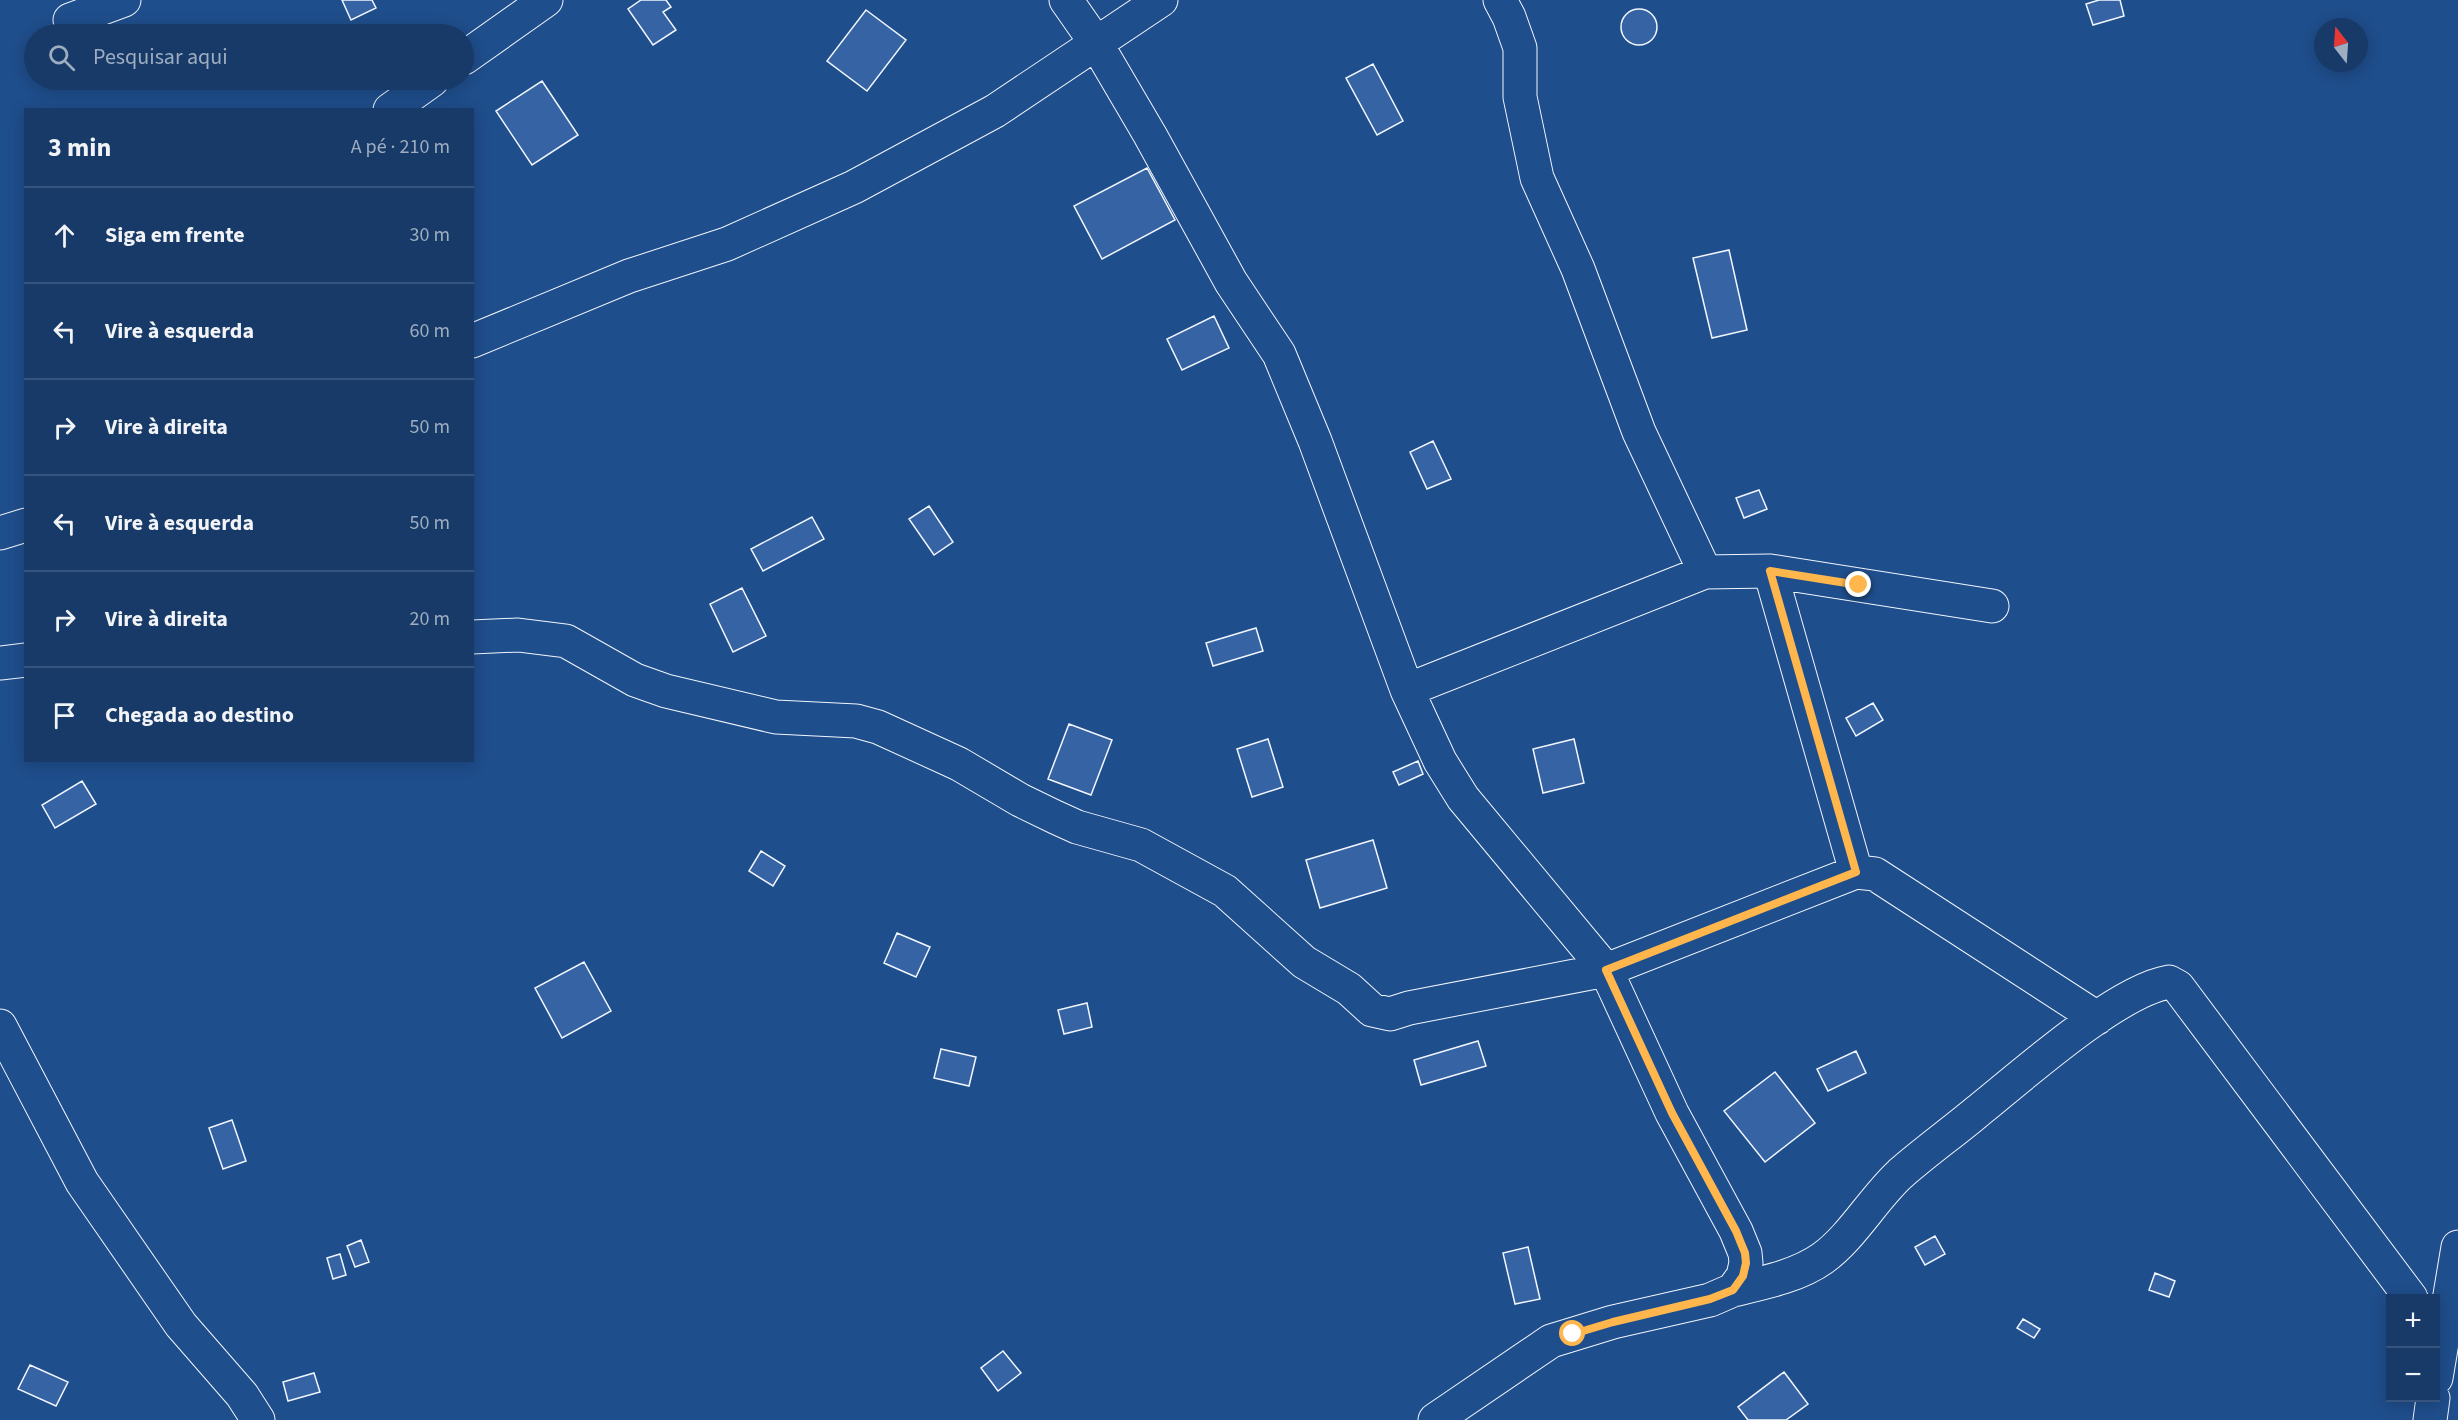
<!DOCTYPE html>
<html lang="pt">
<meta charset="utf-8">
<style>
:root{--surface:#173a69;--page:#20416f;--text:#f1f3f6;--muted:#9eadc0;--line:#36547d}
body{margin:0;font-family:"Source Sans 3",sans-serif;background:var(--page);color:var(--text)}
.controls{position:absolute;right:18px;bottom:18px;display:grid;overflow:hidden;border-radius:0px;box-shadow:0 3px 15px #0003}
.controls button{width:54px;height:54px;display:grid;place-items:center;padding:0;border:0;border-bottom:2px solid var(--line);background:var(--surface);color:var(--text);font:30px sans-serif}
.compass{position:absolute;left:2314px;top:18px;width:54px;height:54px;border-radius:50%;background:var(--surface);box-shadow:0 3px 15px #0003;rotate:343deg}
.stop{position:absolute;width:18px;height:18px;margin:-14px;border:4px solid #ffb74d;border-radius:50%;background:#fff}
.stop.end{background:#ffb74d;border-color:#fff;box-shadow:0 2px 6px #0008}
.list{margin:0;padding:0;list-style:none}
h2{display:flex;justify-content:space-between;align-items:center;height:78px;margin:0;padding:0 24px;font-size:26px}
h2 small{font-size:20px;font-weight:400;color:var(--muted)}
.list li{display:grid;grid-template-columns:39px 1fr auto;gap:18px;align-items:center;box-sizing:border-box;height:96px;padding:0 24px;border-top:2px solid var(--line)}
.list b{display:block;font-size:22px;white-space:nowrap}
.list em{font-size:20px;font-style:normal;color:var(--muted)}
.icon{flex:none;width:33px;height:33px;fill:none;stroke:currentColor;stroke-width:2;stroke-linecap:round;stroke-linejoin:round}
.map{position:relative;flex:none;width:2458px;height:1420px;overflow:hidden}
.search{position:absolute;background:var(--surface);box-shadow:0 3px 15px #0003;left:24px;top:24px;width:450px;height:66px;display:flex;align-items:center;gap:15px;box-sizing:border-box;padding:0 21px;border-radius:33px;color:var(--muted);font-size:22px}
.panel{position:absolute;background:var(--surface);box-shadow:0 3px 15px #0003;left:24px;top:108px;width:450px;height:654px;border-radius:0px}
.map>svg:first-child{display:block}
</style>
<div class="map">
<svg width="2458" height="1420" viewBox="0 0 2458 1420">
<rect width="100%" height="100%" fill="#1f4e8c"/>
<path fill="#3563a3" stroke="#f2f6ff" stroke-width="1.5" d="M342,0H372L376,8L351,20Z
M641,0H666L671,7L663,12L676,30L653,45L628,9Z
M2099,0H2120L2124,16L2093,25L2086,4Z
M1621 27a18 18 0 1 1 36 0a18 18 0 1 1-36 0Z
M866,10L906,40L867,91L827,61Z
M1373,64L1403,121L1377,135L1346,78Z
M542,81L578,135L532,165L496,111Z
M1147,168L1175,220L1102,259L1074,206Z
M1729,250L1747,330L1712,338L1693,258Z
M1214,316L1229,348L1182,370L1167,339Z
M1433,441L1451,479L1427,489L1410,452Z
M1759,490L1767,509L1744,518L1736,498Z
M929,506L953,542L934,555L909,519Z
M812,517L824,539L763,571L751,549Z
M742,588L766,636L733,652L710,604Z
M1256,628L1263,651L1213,666L1206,643Z
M1873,703L1883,720L1856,736L1846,718Z
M1069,724L1112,740L1091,795L1048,779Z
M1268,739L1283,787L1252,797L1237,749Z
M1574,739L1584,783L1543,793L1533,749Z
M1418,761L1423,774L1399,785L1393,772Z
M82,781L96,804L55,828L42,805Z
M1373,840L1387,888L1320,908L1306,860Z
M761,851L785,866L773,886L749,871Z
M897,933L930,947L916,977L884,963Z
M584,962L611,1011L562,1038L535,988Z
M1087,1003L1092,1027L1064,1034L1058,1010Z
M1478,1041L1486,1066L1421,1085L1414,1060Z
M941,1049L976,1057L969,1086L934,1078Z
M1856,1051L1866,1073L1828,1091L1817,1069Z
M1775,1072L1815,1123L1765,1162L1724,1111Z
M232,1120L246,1161L223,1169L209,1128Z
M1935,1236L1945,1254L1925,1265L1915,1247Z
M361,1240L369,1262L355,1267L347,1246Z
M1528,1247L1540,1299L1515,1304L1503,1253Z
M340,1254L346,1275L333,1279L327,1258Z
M2155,1273L2175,1281L2169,1297L2149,1290Z
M2023,1319L2040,1329L2034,1338L2017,1328Z
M1003,1351L1021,1373L998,1391L981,1368Z
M30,1365L68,1382L56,1406L18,1389Z
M1784,1372L1808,1404L1786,1420H1748L1738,1407Z
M314,1373L320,1392L288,1401L283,1382Z"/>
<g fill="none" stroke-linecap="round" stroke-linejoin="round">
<g stroke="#f2f6ff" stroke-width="35">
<path id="minor" d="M1066,0L1096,43L1150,135L1231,282L1279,354L1315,441L1407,690L1440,761L1463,798L1606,970L1672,1113L1736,1231L1745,1253L1746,1263L1743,1276L1733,1290L1710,1300L1613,1322L1551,1341L1435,1420
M1500,0L1509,17L1520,48V97L1537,178L1578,269L1639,432L1705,572
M70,20L124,0
M464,58L546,0
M390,110L432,80
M472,341L629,276L727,244L854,187L995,111L1161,0
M0,533L26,525
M1770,571L1856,872
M472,637L518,635L566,641L635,680L666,691L776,717L856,721L878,727L959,764L1020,800L1055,817L1077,827L1141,845L1225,891L1304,962L1349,989L1372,1010L1390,1014L1409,1008L1606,970L1856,872L1875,874L2097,1018
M0,663L26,660
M1407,690L1705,572L1770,571L1992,606
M0,1026L82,1182L181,1325L242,1395L258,1420
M1733,1290C1763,1283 1798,1276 1823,1258C1852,1237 1873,1199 1900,1174C1925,1152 1953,1132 1978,1111C2022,1076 2116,991 2169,982L2178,987L2411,1298
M2436,1378L2458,1247
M2430,1420L2433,1398"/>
</g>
<use href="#minor" stroke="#1f4e8c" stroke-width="33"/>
</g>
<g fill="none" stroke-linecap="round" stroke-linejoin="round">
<path stroke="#ffb74d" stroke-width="8" d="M1573,1334L1613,1322L1710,1299L1733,1290L1743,1276L1746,1263L1745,1253L1736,1231L1672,1113L1606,970L1856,872L1770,571L1859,585"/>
</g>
</svg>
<div class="controls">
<button>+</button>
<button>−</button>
</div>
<svg class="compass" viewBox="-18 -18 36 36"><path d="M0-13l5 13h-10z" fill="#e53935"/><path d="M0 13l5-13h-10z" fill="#9eadc0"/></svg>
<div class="stop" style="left:1573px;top:1334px"></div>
<div class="stop end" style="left:1859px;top:585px"></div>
<div class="search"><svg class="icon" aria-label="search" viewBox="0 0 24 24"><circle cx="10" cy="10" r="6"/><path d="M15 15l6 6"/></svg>Pesquisar aqui</div>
<section class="panel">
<h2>3 min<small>A pé · 210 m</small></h2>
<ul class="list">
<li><svg class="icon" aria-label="ahead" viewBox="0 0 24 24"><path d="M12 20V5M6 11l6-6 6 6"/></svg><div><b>Siga em frente</b></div><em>30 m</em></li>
<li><svg class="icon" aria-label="left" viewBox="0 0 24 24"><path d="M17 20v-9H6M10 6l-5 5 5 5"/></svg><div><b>Vire à esquerda</b></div><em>60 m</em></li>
<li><svg class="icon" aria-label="right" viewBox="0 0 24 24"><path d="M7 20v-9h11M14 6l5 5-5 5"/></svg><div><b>Vire à direita</b></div><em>50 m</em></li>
<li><svg class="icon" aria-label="left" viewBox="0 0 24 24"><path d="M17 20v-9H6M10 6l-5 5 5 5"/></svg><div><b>Vire à esquerda</b></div><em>50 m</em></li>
<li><svg class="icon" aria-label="right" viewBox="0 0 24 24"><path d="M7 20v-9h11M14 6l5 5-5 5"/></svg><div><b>Vire à direita</b></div><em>20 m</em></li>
<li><svg class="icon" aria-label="arrive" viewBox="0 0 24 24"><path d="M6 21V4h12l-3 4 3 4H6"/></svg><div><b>Chegada ao destino</b></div></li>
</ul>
</section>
</div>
